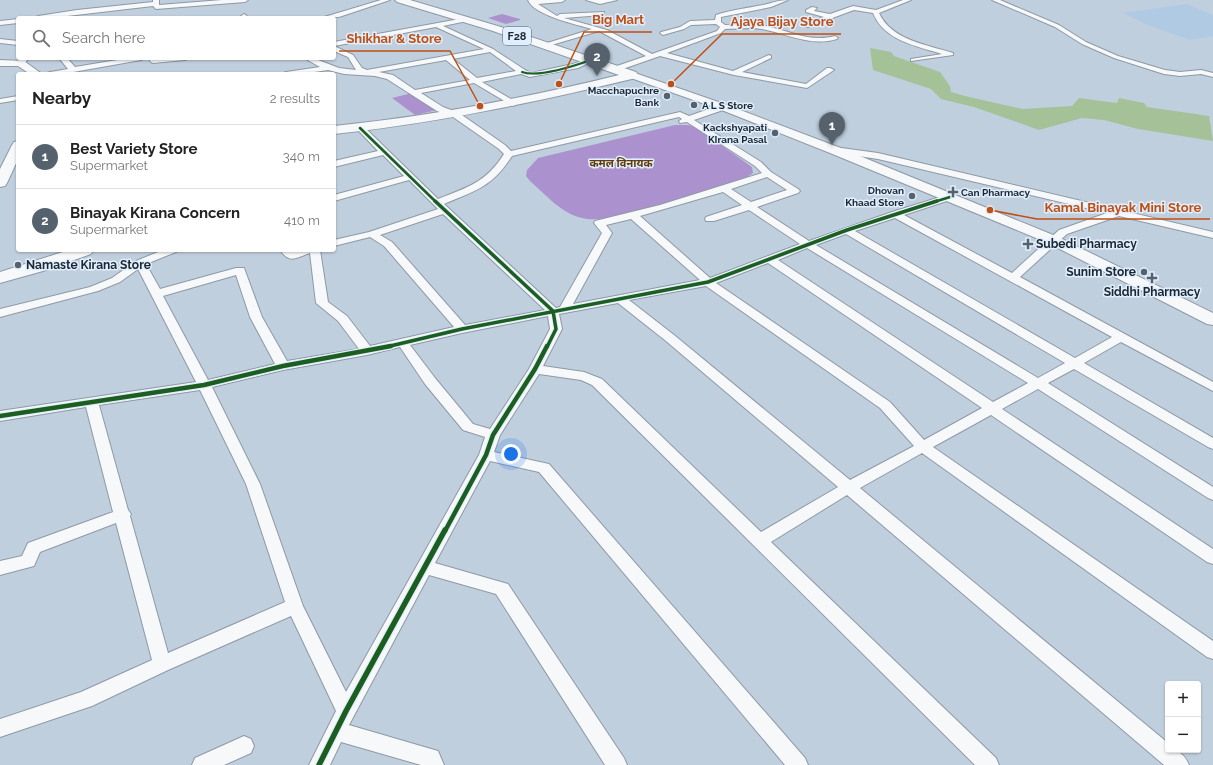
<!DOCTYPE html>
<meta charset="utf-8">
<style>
:root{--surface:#fff;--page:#f2f2f2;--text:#222;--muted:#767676;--line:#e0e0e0;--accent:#55626e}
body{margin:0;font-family:Raleway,"Noto Sans Devanagari",sans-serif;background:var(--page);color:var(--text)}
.controls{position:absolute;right:12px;bottom:12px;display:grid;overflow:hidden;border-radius:4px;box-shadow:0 1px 3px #0004}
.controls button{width:36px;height:36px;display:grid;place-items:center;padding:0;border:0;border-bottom:1px solid var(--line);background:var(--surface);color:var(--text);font:20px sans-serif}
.you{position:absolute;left:511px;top:454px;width:14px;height:14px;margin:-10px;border:3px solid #fff;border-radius:50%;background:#1a73e8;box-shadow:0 0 0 6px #1a73e833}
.badge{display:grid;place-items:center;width:26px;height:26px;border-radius:50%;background:var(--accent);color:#fff;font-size:13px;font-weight:700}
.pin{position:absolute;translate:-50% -33px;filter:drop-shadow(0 1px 2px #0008)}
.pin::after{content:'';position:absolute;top:21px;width:14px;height:12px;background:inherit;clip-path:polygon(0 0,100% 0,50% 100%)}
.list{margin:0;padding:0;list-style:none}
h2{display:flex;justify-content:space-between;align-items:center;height:52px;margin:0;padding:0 16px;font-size:17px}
h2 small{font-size:13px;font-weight:400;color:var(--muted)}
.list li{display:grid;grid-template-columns:26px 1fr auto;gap:12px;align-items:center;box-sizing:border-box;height:64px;padding:0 16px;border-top:1px solid var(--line)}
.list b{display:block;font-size:15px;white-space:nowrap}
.list p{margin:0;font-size:13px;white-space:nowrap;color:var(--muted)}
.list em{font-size:13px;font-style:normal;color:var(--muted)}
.icon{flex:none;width:22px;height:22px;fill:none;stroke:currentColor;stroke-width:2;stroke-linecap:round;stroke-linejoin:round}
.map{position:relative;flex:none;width:1213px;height:765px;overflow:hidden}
.search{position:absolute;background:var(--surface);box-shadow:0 1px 3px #0004;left:16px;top:16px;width:320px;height:44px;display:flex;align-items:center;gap:10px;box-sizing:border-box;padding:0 14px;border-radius:4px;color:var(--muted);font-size:15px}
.panel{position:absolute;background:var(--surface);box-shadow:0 1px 3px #0004;left:16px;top:72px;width:320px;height:180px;border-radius:4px}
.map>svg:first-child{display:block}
</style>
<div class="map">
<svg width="1213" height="765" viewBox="0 0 1213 765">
<rect width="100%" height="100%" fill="#c0cfde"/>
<path fill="#b1cae4" d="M1187,4L1213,15V36L1190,40L1145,24L1123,13Z"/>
<path fill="#a5c198" d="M870,48L891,52L894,56L940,72L950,86L951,92L969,97L1023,109L1072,106L1079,98L1117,103L1119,98L1144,103L1147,107L1209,116L1213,141L1138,129L1104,120L1082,118L1039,130L974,107L941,99L931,89L873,70Z"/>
<path fill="#ac91cf" d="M502,14L520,19V20L506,24L488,18Z
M412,93L437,110L415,115L392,98Z
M675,125H688L697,128L752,167L753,173L744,179C702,193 659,209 615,217C604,218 593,221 582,218C562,214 545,194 530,181L526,176L527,170L538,158Z"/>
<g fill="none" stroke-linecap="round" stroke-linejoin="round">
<g stroke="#8d99a4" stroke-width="2">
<path id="street" d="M153,0H159V5L222,0H248L245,2L156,9L153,6L50,18H35L38,16L77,10L153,2Z
M381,0H390L339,17L321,18Z
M528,0H565L562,2L538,4L557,16L560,14L604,12V14L602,15L564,18L607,30L652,54L717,31L720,27L716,24L691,25L684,29L663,35L660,33L661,32L680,27L690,21L715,20L716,15C731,10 747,8 763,5C772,3 779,0 788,0L771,7L721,17V22L725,25C737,25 750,23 762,25C787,30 809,43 835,36L838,38L837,39C810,47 788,34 762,29C750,27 737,29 725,29L721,33L667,53L733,71L769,55L771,56V58L742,72L806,84L827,68H830L834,70L807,88L734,75L660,56L617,71L613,69L614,67L646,56L599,31L548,46H544V44L592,29C578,25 533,15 528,0Z
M586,0H617L600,4Z
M903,0H911L879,13C891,40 928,45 953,53V55L911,61V59L942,54C917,46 884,41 873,13L854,10L808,27L803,26L824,17L806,12V10L812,7L817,8L814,11L830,14L853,6L876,10Z
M992,0H1000L1059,25L1086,42L1118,56L1165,70L1180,72L1201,70L1213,73V77L1201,74L1180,76L1164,74L1114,58L1082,44L1055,27Z
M244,14L246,15L248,18H242L241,16Z
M465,18L467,19V21L443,26L493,49L525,70L531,73L573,64L591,58L595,60L578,68L530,77L521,74L482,82L516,102L517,104L513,106L474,83L421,93L443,107L459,113L505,145L511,151L680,112L689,116L720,105H726V109L694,120L761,162L771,172L798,189L800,191L798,193L757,207L809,241L892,212L950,194L953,195L955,197L953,199L904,215L1012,273L1059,230L1107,213L878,159L831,152L830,150L834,147L878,153L1213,232V238L1119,216L1067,234L1020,277L1213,382V391L1121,342L1084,363L1213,438V449L1208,447L1074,369L1048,383L1213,487V500L1208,498L1038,389L1002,409L1213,549V564L1207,562L991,415L933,447L1213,641V659L1207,657L922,453L860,488L1168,743V750C1179,750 1185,755 1189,765H1164L847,495L771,542L996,758L999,765H975L592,385L581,380L539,374L500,435L494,452L549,464L805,758L808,765H785L539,472L490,461L435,563L508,584L624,758L627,765H605L496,594L429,575L349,725L438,751L444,765H421L341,742L330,765H309L336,711L291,616L168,670L92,706L0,737V719L81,692L152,660L116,523L40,552L34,566L0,575V561L22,556L28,543L113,512L86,407L0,421V411L196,382L138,269L120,282L98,291L0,317V309L90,287L112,278L136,261L163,250H177L176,252L146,264L160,289L236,268H244L262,317L287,361L359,349L338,321L316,303L310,253C295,258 290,264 280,250H291L292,252L299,250H320L328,302L347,316L370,346L454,327L384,246L370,237L334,246V240L369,232L438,209L409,180L334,201V195L404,176L383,155L334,167V161L378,151L356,128L357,126H363L438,199C469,187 486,182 504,154L499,149L453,117L437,111L387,79L375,76L344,74L328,70L301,74H282L286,72L320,67L304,58H313L339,68L356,70L348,57L334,51V42ZM436,27L484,49L367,70L362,68L353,55L334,46ZM490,52L516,71L477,78L453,59ZM446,60L470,80L415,90L393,75L379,72ZM679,117L682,119L679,121L680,123L687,122L755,166L762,173L660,205L595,221L594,223L602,233L560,307L556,308L444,204C477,190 492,187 512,156ZM767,177L787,190L751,202L731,189ZM723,192L742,205L706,217L705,219L706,221H714L749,210L800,244L710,278L640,216ZM443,214L545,310L465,325L392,242L380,235ZM895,218L1112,337L1075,358L855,231ZM631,219L700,280L573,304L612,233L606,225ZM846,234L1065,363L1038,378L816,245ZM807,248L1028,383L993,402L778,260ZM768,263L982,408L924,440L890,402L716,283ZM236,275L250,317L275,364L208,380L163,296ZM706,286L880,408L914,446L850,480L674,335L629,300ZM618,303L666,341L838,487L761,532L602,379L584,372L543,366L562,329L559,314ZM548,316L550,329L529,369L490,429L473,424L435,378L410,345L462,333ZM400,347L425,384L463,430L485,437L479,455L346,692L303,606L260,484L212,387L283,370L367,355ZM200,390L246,484L285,602L168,653L130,516L131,514L128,510L99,405Z
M18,19V23L0,25V21Z
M0,39L18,41V45L0,43Z
M21,58H29L23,65H17L16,63Z
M59,58H67L75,67L129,58H145L141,60L62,74H46L50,72L68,69Z
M148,58H189L185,60L153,63L151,62Z
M18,96V100L0,103V99Z
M244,736L251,739L254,746L251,753L224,765H192L195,758Z"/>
</g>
<g stroke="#8d99a4" stroke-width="2">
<path id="secondary" d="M0,60L24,61L42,74H30L18,66H0Z
M632,72L727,105L838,147L1058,237L1213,313V325L1207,324L1048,243L830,153L719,109L628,77L627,75L628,73Z
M18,141V159L7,183L5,186L0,187V169L12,145L14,142Z"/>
</g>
<g stroke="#8d99a4" stroke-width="2">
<path id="primary" d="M395,0H410L501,27L636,72L638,75L636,78C536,102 437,123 334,134V126C431,116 525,98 619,75L493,31L397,2Z
M69,250H94L91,254L43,271L0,283V272Z"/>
</g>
<use href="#street" fill="#f6f8fa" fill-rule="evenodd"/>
<use href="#secondary" fill="#f6f8fa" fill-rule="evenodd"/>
<use href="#primary" fill="#f6f8fa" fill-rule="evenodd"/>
<g stroke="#e0eefd" stroke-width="3.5">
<path id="cycleway-far4" d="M522,72C539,78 574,66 591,60"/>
</g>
<g stroke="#e0eefd" stroke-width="4">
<path id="cycleway-far3" d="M360,128L436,202
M934,202L950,197"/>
</g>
<g stroke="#e0eefd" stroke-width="5.5">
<path id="cycleway-far2" d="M435,201L553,311L556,329L547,347
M386,347L462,329L708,282L847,230L937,201"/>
</g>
<g stroke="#e0eefd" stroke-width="7">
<path id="cycleway-far1" d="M0,416L204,385L283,366L391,346
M445,531L486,455L493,435L535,369L547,346"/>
</g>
<g stroke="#e0eefd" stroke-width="8">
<path id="cycleway" d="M319,765L346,711L445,530"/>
</g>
<use href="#cycleway-far4" stroke="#1b5e20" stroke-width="2"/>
<use href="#cycleway-far3" stroke="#1b5e20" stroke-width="2.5"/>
<use href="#cycleway-far2" stroke="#1b5e20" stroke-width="3.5"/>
<use href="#cycleway-far1" stroke="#1b5e20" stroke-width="4.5"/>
<use href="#cycleway" stroke="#1b5e20" stroke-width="5.5"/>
</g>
<g fill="#55626e" stroke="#e0eefd" stroke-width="1.5">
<circle cx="667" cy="96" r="4"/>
<circle cx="694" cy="105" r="4"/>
<circle cx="775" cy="133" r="4"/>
<path d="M951 186h4v4h4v4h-4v4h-4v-4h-4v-4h4z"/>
<circle cx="912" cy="196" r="4"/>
<path d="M1026 238h4v4h4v4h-4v4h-4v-4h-4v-4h4z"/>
<circle cx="18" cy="265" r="4"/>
<circle cx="1144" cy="272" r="4"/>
<path d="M1150 272h4v4h4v4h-4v4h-4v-4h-4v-4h4z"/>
</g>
<g text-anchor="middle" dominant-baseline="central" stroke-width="3" stroke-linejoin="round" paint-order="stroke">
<g font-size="10" font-weight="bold" fill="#1c2731" stroke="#e0eefd" text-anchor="end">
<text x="659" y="90">Macchapuchre<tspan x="659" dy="12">Bank</tspan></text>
<text x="702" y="105" text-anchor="start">A L S Store</text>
<text x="767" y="127">Kackshyapati<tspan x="767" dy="12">KIrana Pasal</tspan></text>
<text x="904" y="190">Dhovan<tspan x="904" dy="12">Khaad Store</tspan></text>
<text x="961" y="192" text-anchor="start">Can Pharmacy</text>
</g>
<rect fill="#e0eefd" stroke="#57636e" stroke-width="1" x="503" y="27" width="28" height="18" rx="3"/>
<g font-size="11" font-weight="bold" fill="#1c2731">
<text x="517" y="36">F28</text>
</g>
<g font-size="11" font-weight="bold" fill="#603c09" stroke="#e0eefd">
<text x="621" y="163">कमल विनायक</text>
</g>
<g font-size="12" font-weight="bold" fill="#1c2731" stroke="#e0eefd" text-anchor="start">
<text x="1036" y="244">Subedi Pharmacy</text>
<text x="26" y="265">Namaste Kirana Store</text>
<text x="1136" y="272" text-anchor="end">Sunim Store</text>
<text x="1152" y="292" text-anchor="middle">Siddhi Pharmacy</text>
</g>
</g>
<path fill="none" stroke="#bf4f13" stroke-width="1.5" d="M559 84L584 32H652M671 84L722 34H841M480 106L450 51H339M990 210L1037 219H1210"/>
<g fill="#bf4f13" stroke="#e0eefd" stroke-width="1.5">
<circle cx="559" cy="84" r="4"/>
<circle cx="671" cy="84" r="4"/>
<circle cx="480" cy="106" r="4"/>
<circle cx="990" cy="210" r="4"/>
</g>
<g font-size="13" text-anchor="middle" font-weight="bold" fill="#bf4f13" stroke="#e0eefd" stroke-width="3" stroke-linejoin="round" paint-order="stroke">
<text x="618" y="24">Big Mart</text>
<text x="782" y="26">Ajaya Bijay Store</text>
<text x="394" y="43">Shikhar &amp; Store</text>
<text x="1123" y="212">Kamal Binayak Mini Store</text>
</g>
</svg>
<div class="controls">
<button>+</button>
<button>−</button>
</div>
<div class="you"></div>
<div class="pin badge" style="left:832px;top:145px">1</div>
<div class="pin badge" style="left:597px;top:76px">2</div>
<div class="search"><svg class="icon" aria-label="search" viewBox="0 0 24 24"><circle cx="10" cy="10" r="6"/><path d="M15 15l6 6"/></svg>Search here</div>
<section class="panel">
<h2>Nearby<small>2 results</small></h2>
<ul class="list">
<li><span class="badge">1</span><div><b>Best Variety Store</b><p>Supermarket</p></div><em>340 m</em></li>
<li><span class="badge">2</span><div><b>Binayak Kirana Concern</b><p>Supermarket</p></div><em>410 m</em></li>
</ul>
</section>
</div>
